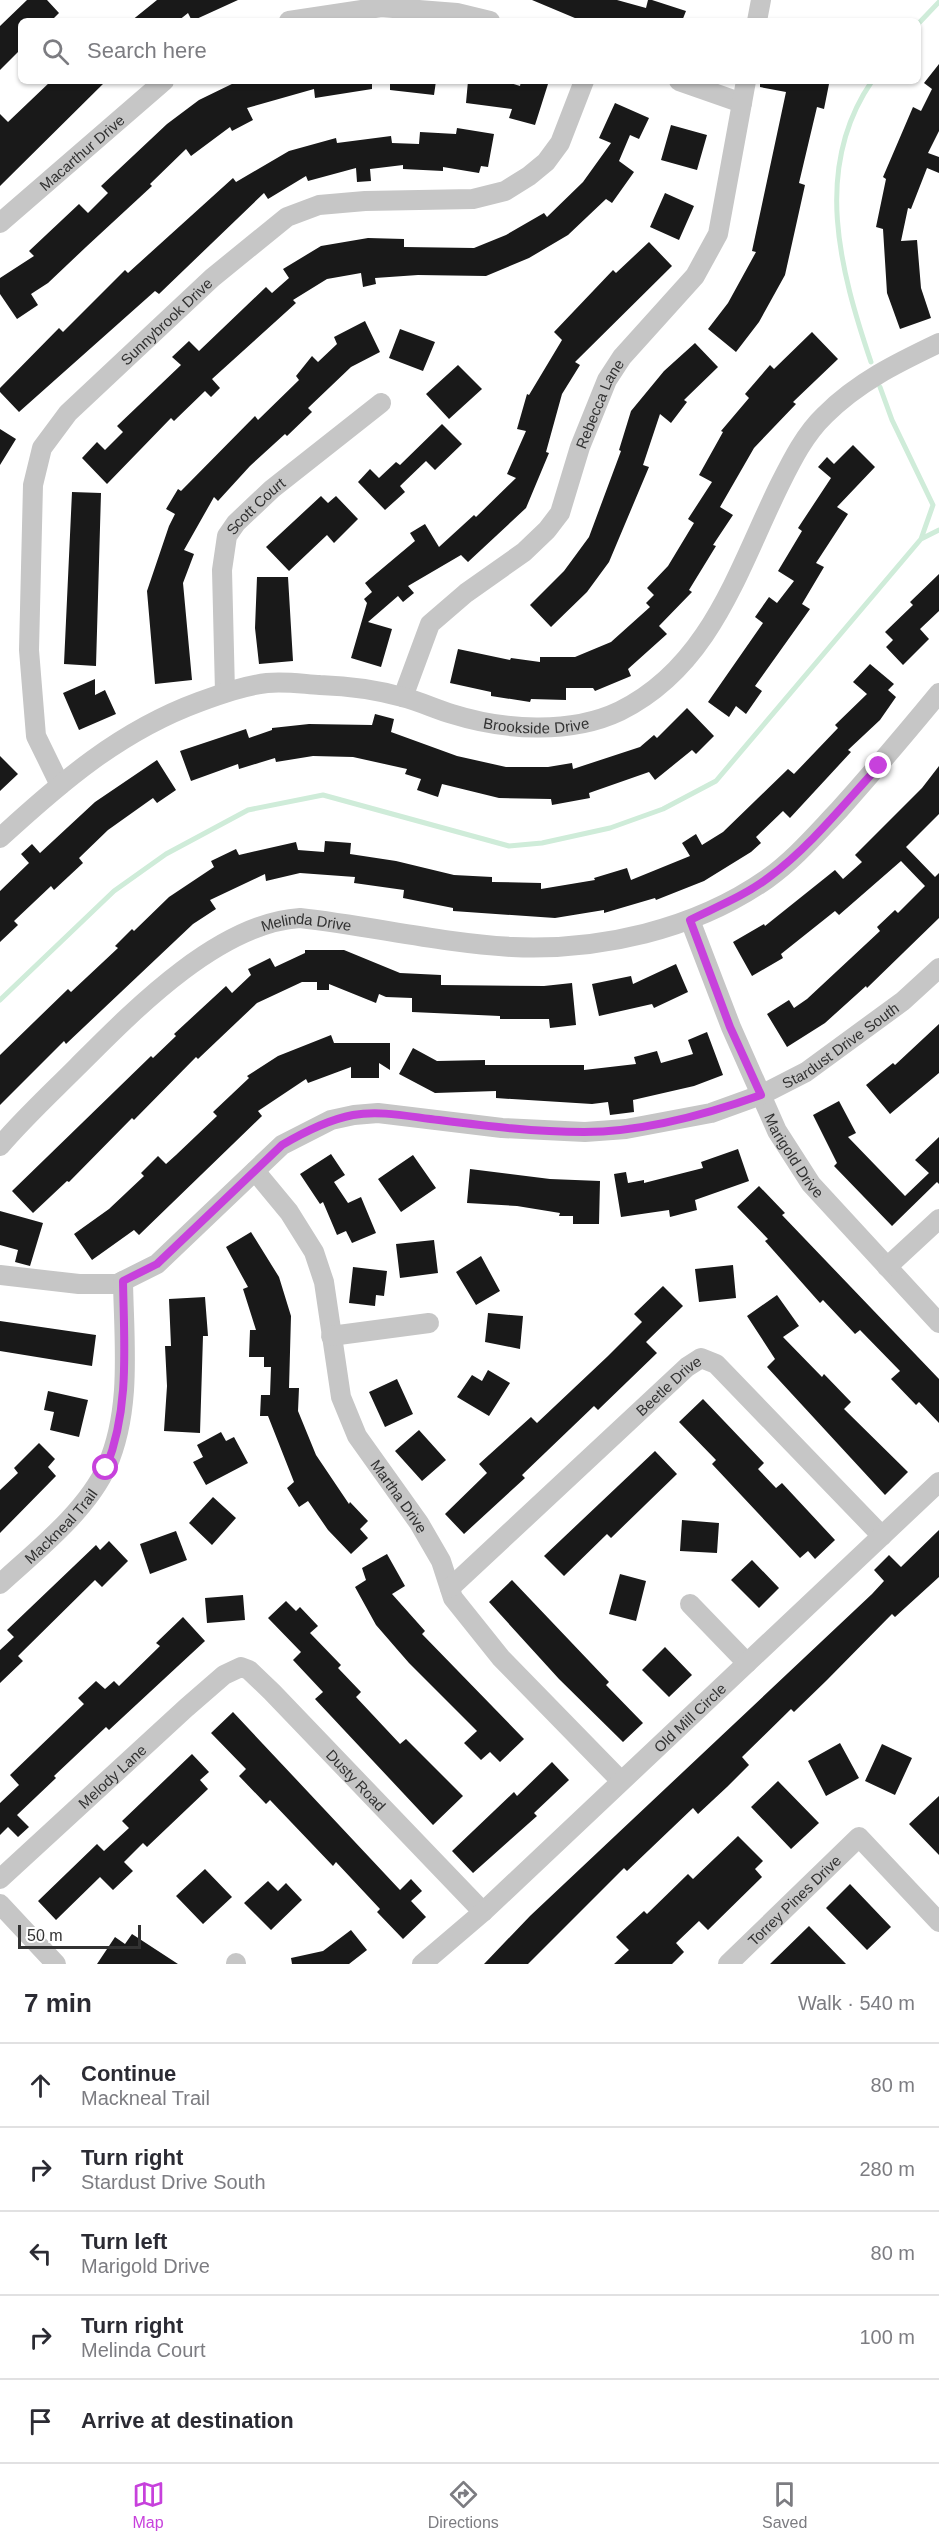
<!DOCTYPE html>
<meta charset="utf-8">
<style>
:root{--surface:#fff;--page:#f2f2f3;--text:#2b2b33;--muted:#7c7c81;--line:#e1e1e2;--accent:#c741dc}
body{margin:0;font-family:Helvetica,sans-serif;background:var(--page);color:var(--text)}
.scale{position:absolute;left:18px;bottom:15px;width:123px;box-sizing:border-box;padding-left:6px;border:3px solid #323232;border-top:0;font-size:16px;line-height:21px;white-space:nowrap;color:#323232;-webkit-text-stroke:4px #fff;paint-order:stroke}
.stop{position:absolute;width:18px;height:18px;margin:-14px;border:4px solid #c741dc;border-radius:50%;background:#fff}
.stop.end{background:#c741dc;border-color:#fff;box-shadow:0 2px 6px #0008}
.list{margin:0;padding:0;list-style:none}
h2{display:flex;justify-content:space-between;align-items:center;height:78px;margin:0;padding:0 24px;font-size:26px}
h2 small{font-size:20px;font-weight:400;color:var(--muted)}
.list li{display:grid;grid-template-columns:39px 1fr auto;gap:18px;align-items:center;box-sizing:border-box;height:84px;padding:0 24px;border-top:2px solid var(--line)}
.list b{display:block;font-size:22px;white-space:nowrap}
.list p{margin:0;font-size:20px;white-space:nowrap;color:var(--muted)}
.list em{font-size:20px;font-style:normal;color:var(--muted)}
.icon{flex:none;width:33px;height:33px;fill:none;stroke:currentColor;stroke-width:2;stroke-linecap:round;stroke-linejoin:round}
.map{position:relative;flex:none;width:939px;height:1964px;overflow:hidden}
.search{position:absolute;background:var(--surface);box-shadow:0 2px 4px #0004;left:18px;right:18px;top:18px;height:66px;display:flex;align-items:center;gap:15px;box-sizing:border-box;padding:0 21px;border-radius:9px;color:var(--muted);font-size:22px}
.sheet{height:498px;background:var(--surface)}
nav{display:flex;justify-content:space-around;align-items:center;box-sizing:border-box;height:84px;border-top:2px solid var(--line);background:var(--surface);font-size:16px;color:var(--muted)}
nav a{display:grid;justify-items:center;gap:3px}
nav .on{color:var(--accent)}
.map>svg:first-child{display:block}
</style>
<div class="map">
<svg width="939" height="1964" viewBox="0 0 939 1964">
<rect width="100%" height="100%" fill="#fff"/>
<g fill="none" stroke-linecap="round" stroke-linejoin="round">
<path stroke="#cfecd9" stroke-width="5" d="M918,24L939,2
M871,362C840,270 812,168 872,81
M880,387L892,420L933,505L921,539
M0,1000L114,891L166,854L248,810L323,795L509,846L542,843L610,828L663,809L716,781L921,539L939,530"/>
</g>
<path fill="#191919" d="M27,0H47L59,13L51,21H21V49L0,70V26Z
M157,0H238L192,21L188,13L178,21H131Z
M532,0H617L646,8L648,0H652L686,11L682,21H582Z
M939,64V131L928,153L939,157V173L927,168L911,209L908,208L901,241L917,240L921,288L931,318L900,329L887,293L883,229L876,227L886,179L883,177L913,107L921,111L932,89L924,83Z
M51,81H106L0,186V114L8,122Z
M238,81H372V89L315,98L314,89L247,108L253,120L232,131L230,127L191,156L186,149L150,184L152,186L86,247L48,283L31,294L38,305L17,319L0,294V278L34,256L29,251L79,204L88,213L108,193L101,186L167,124L199,100Z
M390,81H436L434,95L390,90Z
M468,81H504L520,86L521,81H536L548,84L535,125L509,118L512,109L466,103Z
M760,81H814L829,84L824,109L817,107L799,183L805,185L785,275L759,322L736,352L708,329L728,303L756,252L752,251L786,92L760,87Z
M615,103L649,118L639,139L630,135L619,161L634,172L612,203L606,199L568,235L529,258L486,276L418,275L375,278L376,284L363,287L361,273L327,279L293,300L296,303L212,379L220,388L211,397L205,391L174,421L171,418L107,484L82,458L97,442L105,450L123,432L117,426L181,365L172,357L189,341L199,351L266,287L272,293L289,278L283,269L321,246L368,238L404,239V247L474,248L506,235L544,213L547,217L583,182L611,143L599,138Z
M671,125L707,135L697,170L661,160Z
M457,128L494,134L488,167L481,166L479,173L443,167V171L403,169V165L370,169L371,181L357,182L356,168L308,181L306,176L268,199L264,193L159,294L155,291L19,412L0,392V388L59,328L63,332L125,270L128,273L233,178L236,182L289,151L336,138L337,143L391,136L392,143L419,144L420,132L456,134Z
M665,193L694,206L679,240L650,227Z
M649,242L672,266L575,362L580,365L562,394L546,452L549,453L526,508L468,562L461,555L408,586L414,593L403,602L398,596L368,622L392,629L381,667L351,658L367,603L364,599L372,592L365,583L415,541L410,533L425,524L439,547L474,515L476,517L516,478L507,474L526,431L517,429L527,394L529,395L562,340L554,332L613,270L616,273Z
M365,321L380,352L351,367L308,408L312,412L287,436L285,434L250,466L218,501L214,497L184,550L194,554L183,583L192,680L155,684L147,591L169,526L175,514L166,509L178,489L181,491L255,416L258,420L299,380L296,376L312,356L318,362L337,344L334,337Z
M400,329L435,342L423,371L389,358Z
M812,332L838,359L793,402L796,404L754,448L720,507L733,515L713,545L716,546L689,590L692,592L659,626L667,634L628,669L631,676L595,691L593,688H566V700L531,699L530,702L491,696V692L450,683L458,649L510,660L511,658L540,662V657H575L611,642L650,607L646,603L654,595L647,588L668,566L694,523L688,519L712,482L699,475L723,432L721,431L749,398L745,394L770,365L774,369Z
M695,343L718,367L684,400L687,402L671,423L660,414L643,465L649,467L609,562L587,592L551,627L530,605L564,571L589,537L621,451L619,450L631,411L664,371Z
M458,365L482,389L449,419L426,394Z
M442,424L462,444L435,470L426,461L400,486L405,492L385,510L358,482L370,469L379,478L396,462L400,465Z
M0,429L16,439L0,465Z
M853,445L875,467L837,507L848,514L816,563L824,567L802,604L810,609L755,686L762,691L746,714L736,706L729,717L708,702L763,623L755,617L769,597L777,603L794,581L778,571L802,531L798,528L831,478L818,467L827,457L834,464Z
M72,492L101,493L96,666L64,664Z
M321,496L328,503L336,496L358,519L334,543L327,535L289,571L266,547Z
M939,574V611L920,629L929,639L903,665L886,647L893,640L885,632L913,605L910,602Z
M257,577H288L293,661L259,664L255,628Z
M870,664L894,684L888,690L896,697L880,720L848,750L851,752L790,818L783,811L756,837L761,843L751,852L704,881L656,900L655,898L604,913V910L555,918L453,911V908L403,898L404,890L354,883L355,877L300,873L266,881L265,874L210,900L216,909L193,924L66,1044L64,1041L0,1105V1055L68,989L71,992L118,948L115,946L132,929L134,931L169,897L214,867L211,861L236,849L239,855L296,842L298,850L324,852L325,841L351,843L350,854L396,861L454,875L492,877V882L541,883V889L595,880L594,878L627,868L631,880L690,856L682,843L696,834L702,845L723,832L788,769L794,774L838,728L835,725L867,694L853,682Z
M95,679V695L105,690L116,714L79,730L63,693Z
M687,708L714,736L696,754L692,750L655,780L649,772L589,793L590,798L552,805L551,799L499,798L442,784L438,797L417,790L421,779L405,774L407,769L353,757L313,756L276,762L275,758L239,769L238,764L191,781L180,751L246,729L249,738L272,730V728L309,724L372,725L375,714L394,719L391,732L457,756L506,767H548L572,763L573,769L640,747L654,735L657,738Z
M0,756L18,774L0,791Z
M157,760L176,790L157,803L153,798L108,830L79,858L83,863L54,890L51,886L14,921L18,925L0,942V891L29,863L21,854L32,844L40,853L95,802Z
M939,766V814L906,847L935,877L939,873V918L867,988L866,986L825,1023L787,1047L767,1014L789,1000L794,1008L807,999L880,931L877,927L895,910L898,913L925,886L901,861L839,915L835,911L781,954L783,958L752,976L733,942L764,924L765,926L835,870L843,879L862,862L855,855L922,788Z
M305,950H344L400,973L441,975V985L544,986L572,983L576,1025L550,1028L549,1019H500V1016L412,1012V998L386,997L379,994L376,1003L329,984V990H317V982H302L257,1003L198,1059L196,1057L134,1120L132,1118L69,1182L67,1181L33,1213L12,1191L151,1056L153,1058L176,1036L174,1034L226,986L232,993L251,975L248,969L270,958L275,967L305,953Z
M676,964L688,992L654,1008L652,1004L599,1016L592,984L631,976L633,984Z
M939,1024V1073L890,1114L866,1085L893,1063L895,1065Z
M707,1032L723,1075L694,1086L633,1100L634,1112L610,1115L608,1102L592,1104L496,1098V1091L435,1093L399,1074L413,1048L437,1061L485,1060V1065H584V1070L636,1064L634,1057L657,1051L661,1063L693,1054L688,1040Z
M331,1035L334,1043H390V1070L379,1063V1078H351V1067L308,1083L306,1079L258,1111L262,1116L139,1235L134,1230L92,1260L74,1234L109,1209L144,1176L141,1173L158,1156L166,1164L176,1155L217,1116L213,1112L249,1078L247,1076L278,1056Z
M839,1101L856,1133L848,1137L905,1196L929,1173L915,1160L939,1137V1184L937,1182L892,1226L834,1166L837,1163L813,1115Z
M738,1149L749,1181L695,1200L697,1210L670,1217L669,1210L621,1217L614,1174L626,1172L628,1183L644,1180V1183L703,1168L701,1162Z
M331,1154L345,1175L334,1182L348,1203L361,1197L376,1233L352,1243L346,1231L337,1235L323,1202L320,1204L300,1174Z
M413,1155L436,1188L401,1212L378,1179Z
M470,1169L550,1179L600,1181L599,1224H573V1216H559L560,1213L517,1206L467,1203Z
M759,1186L785,1213L782,1215L939,1379V1423L919,1402L916,1405L891,1379L900,1371L860,1330L855,1334L823,1300L820,1303L765,1241L768,1239L737,1207Z
M0,1211L43,1223L30,1266L15,1262L18,1250L0,1245Z
M251,1232L279,1277L291,1316L289,1388H299L298,1411L316,1455L349,1504L350,1502L368,1521L360,1529L368,1538L351,1554L328,1530L308,1501L299,1507L287,1488L294,1482L268,1416H260L261,1395H270L271,1367H264V1357H249L250,1330H256L243,1289L248,1287L226,1247Z
M434,1240L438,1273L400,1278L396,1244Z
M481,1256L500,1291L476,1305L456,1272Z
M733,1265L736,1298L699,1302L695,1269Z
M353,1267L387,1271L384,1296L376,1295L375,1306L349,1303Z
M663,1286L683,1306L646,1342L657,1353L598,1410L594,1406L522,1475L525,1478L464,1534L445,1514L487,1473L479,1464L531,1417L537,1423L608,1356L642,1322L634,1314Z
M777,1295L799,1326L783,1337L822,1377L824,1374L851,1402L844,1409L908,1472L885,1495L767,1367L775,1359L747,1316Z
M205,1297L208,1336H203L200,1433L164,1431L167,1386L165,1346H171L169,1299Z
M488,1313L523,1316L520,1349L485,1342Z
M0,1321L96,1335L92,1366L0,1351Z
M488,1370L510,1383L489,1416L457,1397L472,1375L482,1381Z
M397,1379L413,1414L385,1427L369,1392Z
M48,1391L88,1400L79,1437L50,1430L54,1412L44,1410Z
M703,1399L764,1463L758,1469L776,1488L782,1483L835,1540L815,1559L808,1551L800,1558L712,1464L716,1460L679,1422Z
M419,1430L446,1460L422,1481L395,1451Z
M221,1432L226,1441L234,1437L248,1463L206,1485L193,1462L203,1457L197,1445Z
M39,1443L55,1459L48,1467L56,1476L0,1533V1490L18,1473L14,1468Z
M655,1451L677,1474L611,1538L607,1534L564,1576L544,1556Z
M213,1497L236,1518L212,1545L189,1523Z
M682,1520L719,1523L717,1553L680,1551Z
M939,1530V1577L895,1617L892,1614L827,1680L794,1712L791,1709L742,1757L749,1765L727,1787L698,1814L693,1808L627,1871L624,1868L528,1964H484L530,1916L872,1594L884,1581L874,1570L889,1555L901,1567Z
M176,1531L187,1560L150,1574L140,1544Z
M109,1541L128,1561L102,1587L95,1580L18,1656L23,1661L0,1683V1650L14,1637L7,1630L96,1545L100,1550Z
M387,1554L405,1586L392,1594L425,1631L422,1634L524,1739L500,1762L490,1752L481,1760L464,1743L477,1731L409,1663L376,1625L355,1587L366,1580L362,1568Z
M752,1560L779,1588L759,1608L731,1580Z
M620,1574L646,1581L636,1621L609,1614Z
M512,1580L609,1682L606,1685L643,1723L623,1742L559,1679L489,1602Z
M243,1595L245,1620L207,1623L205,1598Z
M286,1601L296,1611L300,1607L318,1626L310,1633L341,1665L338,1668L361,1692L356,1697L400,1744L406,1739L463,1796L433,1825L315,1699L323,1692L293,1660L301,1652L268,1618Z
M183,1617L205,1641L109,1730L106,1727L54,1776L56,1778L17,1815L29,1827L18,1837L8,1827L0,1835V1803L19,1785L10,1775L84,1704L78,1698L96,1681L105,1689L114,1681L119,1686L160,1646L156,1643Z
M665,1647L692,1675L669,1697L642,1670Z
M233,1712L400,1890L411,1879L422,1891L411,1901L426,1917L403,1939L377,1912L380,1909L336,1862L333,1866L270,1800L266,1804L239,1776L246,1769L211,1733Z
M840,1743L859,1778L826,1796L808,1761Z
M882,1744L912,1758L895,1795L865,1781Z
M192,1754L209,1772L200,1780L208,1789L147,1847L143,1843L124,1862L133,1871L113,1890L100,1877L56,1920L38,1901L97,1844L104,1851L129,1828L122,1821Z
M552,1762L569,1780L534,1813L537,1816L473,1873L452,1851L514,1792L517,1796Z
M778,1781L819,1823L791,1849L751,1807Z
M939,1796V1855L909,1824Z
M738,1836L763,1861L755,1869L762,1877L708,1930L699,1921L676,1943L684,1952L672,1964H614L629,1950L616,1937L644,1911L647,1914L688,1874L693,1879Z
M205,1869L232,1897L203,1924L176,1896Z
M268,1881L278,1891L286,1883L302,1900L271,1930L244,1903Z
M850,1884L891,1927L867,1950L826,1908Z
M809,1926L846,1964H770Z
M351,1930L367,1950L349,1964H292L291,1958L323,1951Z
M132,1934L178,1964H97L115,1937L125,1944Z"/>
<g fill="none" stroke-linecap="round" stroke-linejoin="round">
<g stroke="#c6c6c6" stroke-width="20">
<path d="M289,21L381,7L457,13L490,21"/>
<path d="M757,21L761,0"/>
<path d="M679,81L742,103"/>
<path id="s1" d="M0,223L164,81"/>
<path id="s2" d="M225,692L222,570L227,536L236,523L272,489L381,403"/>
<path id="s3" d="M403,697L430,624L466,593L524,552L547,530L560,513L580,447L607,380L622,357L695,276L718,234L746,81"/>
<path id="s4" d="M60,785L36,736L29,650L33,485L42,448L68,413L212,278L287,217L319,205L365,201L473,199L505,191L529,176L546,162L560,143L584,81"/>
<path id="s5" d="M0,838C61,782 120,731 199,702C221,694 243,686 267,683C284,681 303,684 320,685C348,686 374,689 402,697C419,701 435,709 452,714C503,730 570,735 620,711C711,666 738,569 780,484C792,460 805,434 825,415C858,382 897,363 939,343"/>
<path id="s6" d="M690,920L731,1027L777,1131L811,1184L939,1323"/>
<path id="s7" d="M0,1146C24,1118 51,1093 77,1067C133,1011 218,923 300,918C371,926 441,943 512,947C599,951 694,930 767,879C794,860 816,834 839,810C873,772 906,733 939,693"/>
<path id="s8" d="M255,1171L289,1212L314,1252L324,1282L341,1397L357,1436L419,1523L441,1561L453,1598L501,1658L621,1781"/>
<path d="M887,1267L939,1219"/>
<path id="s9" d="M0,1275L79,1284H117L157,1264L282,1145L331,1120L354,1115L378,1113L502,1128L585,1132L626,1129L711,1113L761,1095L806,1072L903,1001L939,968"/>
<path d="M331,1336L429,1323"/>
<path id="s10" d="M0,1584C36,1551 87,1511 107,1466C132,1409 124,1342 123,1281"/>
<path id="s11" d="M450,1588L687,1367L701,1358L716,1364L882,1536"/>
<path d="M690,1604L747,1663"/>
<path id="s12" d="M0,1879L186,1708L224,1675L241,1667L249,1670L272,1692L483,1912"/>
<path d="M0,1904L56,1964"/>
<path d="M236,1964V1963"/>
<path id="s13" d="M422,1964L483,1912L939,1482"/>
<path id="s14" d="M728,1964L859,1837L939,1922"/>
</g>
</g>
<g fill="none" stroke-linecap="round" stroke-linejoin="round">
<path stroke="#c741dc" stroke-width="8" d="M106,1468C130,1408 124,1345 123,1281L157,1264L282,1145C304,1132 327,1120 353,1115C381,1110 411,1117 439,1120C487,1126 535,1132 584,1132C644,1132 705,1115 761,1095L730,1027L690,920C716,907 744,896 768,878C810,847 843,805 879,766"/>
</g>
<g text-anchor="middle" dominant-baseline="central" stroke-width="6" stroke-linejoin="round" paint-order="stroke">
<g font-size="15" fill="#323232" stroke="#fff">
<text stroke="none"><textPath href="#s1" startOffset="108">Macarthur Drive</textPath></text>
<text stroke="none"><textPath href="#s4" startOffset="522">Sunnybrook Drive</textPath></text>
<text stroke="none"><textPath href="#s3" startOffset="366">Rebecca Lane</textPath></text>
<text stroke="none"><textPath href="#s2" startOffset="198">Scott Court</textPath></text>
<text stroke="none"><textPath href="#s5" startOffset="588">Brookside Drive</textPath></text>
<text stroke="none"><textPath href="#s7" startOffset="390">Melinda Drive</textPath></text>
<text stroke="none"><textPath href="#s9" startOffset="920">Stardust Drive South</textPath></text>
<text stroke="none"><textPath href="#s6" startOffset="258">Marigold Drive</textPath></text>
<text stroke="none"><textPath href="#s11" startOffset="298">Beetle Drive</textPath></text>
<text stroke="none"><textPath href="#s8" startOffset="364">Martha Drive</textPath></text>
<text stroke="none"><textPath href="#s10" startOffset="84">Mackneal Trail</textPath></text>
<text stroke="none"><textPath href="#s13" startOffset="364">Old Mill Circle</textPath></text>
<text stroke="none"><textPath href="#s12" startOffset="152">Melody Lane</textPath></text>
<text stroke="none"><textPath href="#s12" startOffset="484">Dusty Road</textPath></text>
<text stroke="none"><textPath href="#s14" startOffset="92">Torrey Pines Drive</textPath></text>
</g>
</g>
</svg>
<div class="scale">50 m</div>
<div class="stop" style="left:106px;top:1468px"></div>
<div class="stop end" style="left:879px;top:766px"></div>
<div class="search"><svg class="icon" aria-label="search" viewBox="0 0 24 24"><circle cx="10" cy="10" r="6"/><path d="M15 15l6 6"/></svg>Search here</div>
</div>
<section class="sheet">
<h2>7 min<small>Walk · 540 m</small></h2>
<ul class="list">
<li><svg class="icon" aria-label="ahead" viewBox="0 0 24 24"><path d="M12 20V5M6 11l6-6 6 6"/></svg><div><b>Continue</b><p>Mackneal Trail</p></div><em>80 m</em></li>
<li><svg class="icon" aria-label="right" viewBox="0 0 24 24"><path d="M7 20v-9h11M14 6l5 5-5 5"/></svg><div><b>Turn right</b><p>Stardust Drive South</p></div><em>280 m</em></li>
<li><svg class="icon" aria-label="left" viewBox="0 0 24 24"><path d="M17 20v-9H6M10 6l-5 5 5 5"/></svg><div><b>Turn left</b><p>Marigold Drive</p></div><em>80 m</em></li>
<li><svg class="icon" aria-label="right" viewBox="0 0 24 24"><path d="M7 20v-9h11M14 6l5 5-5 5"/></svg><div><b>Turn right</b><p>Melinda Court</p></div><em>100 m</em></li>
<li><svg class="icon" aria-label="arrive" viewBox="0 0 24 24"><path d="M6 21V4h12l-3 4 3 4H6"/></svg><div><b>Arrive at destination</b></div></li>
</ul>
</section>
<nav>
<a class="on"><svg class="icon" aria-label="map" viewBox="0 0 24 24"><path d="M3 6l6-2 6 2 6-2v14l-6 2-6-2-6 2zM9 4v14M15 6v14"/></svg>Map</a>
<a><svg class="icon" aria-label="directions" viewBox="0 0 24 24"><path d="M12 3l9 9-9 9-9-9zM9 14v-3h6M13 9l2 2-2 2"/></svg>Directions</a>
<a><svg class="icon" aria-label="saved" viewBox="0 0 24 24"><path d="M7 4h10v16l-5-4-5 4z"/></svg>Saved</a>
</nav>
